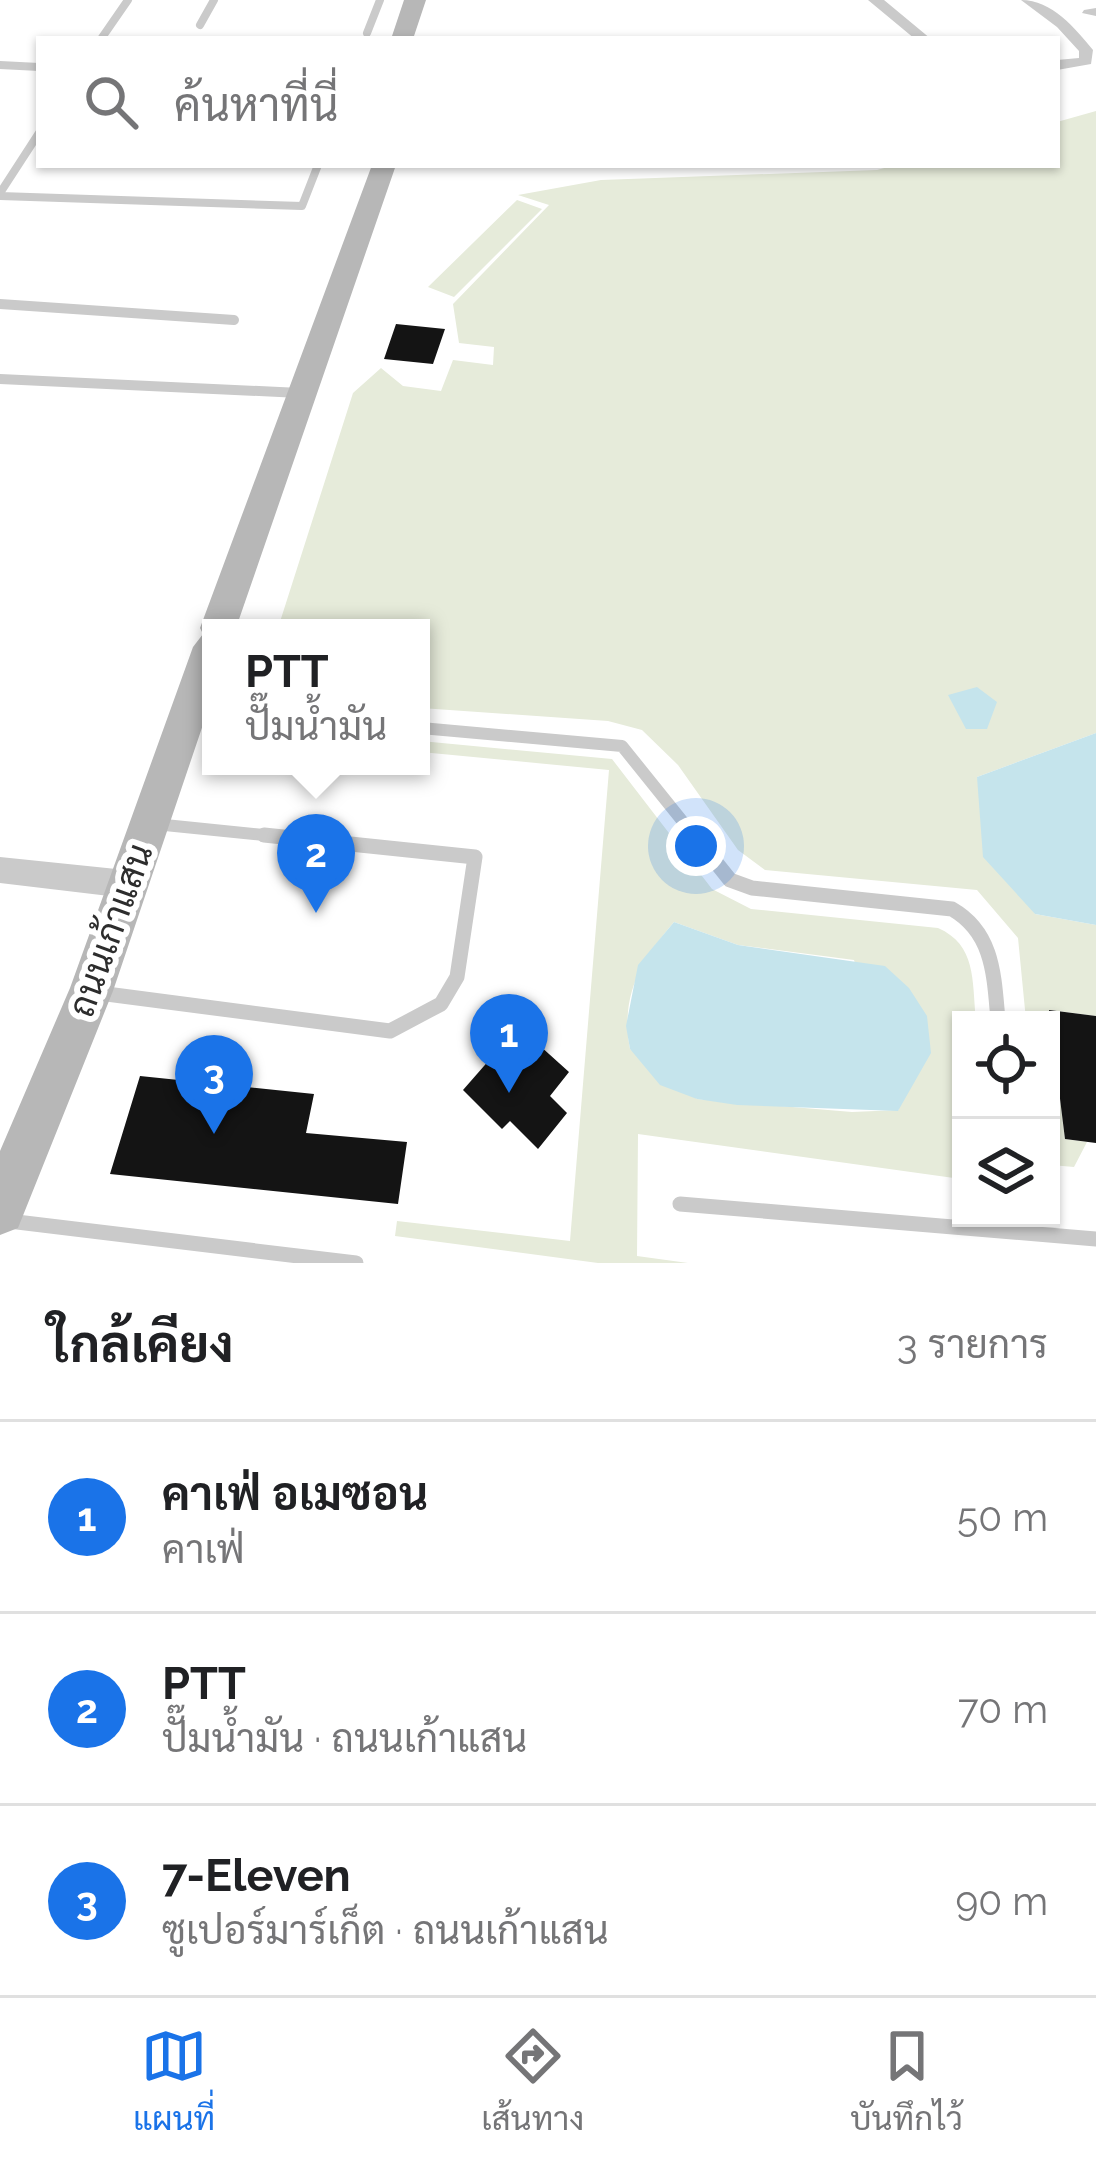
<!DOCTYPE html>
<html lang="th">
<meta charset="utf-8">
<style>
:root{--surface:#fff;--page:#f6f6f6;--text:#202124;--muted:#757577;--line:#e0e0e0;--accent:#1a73e8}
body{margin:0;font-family:Raleway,Sarabun,sans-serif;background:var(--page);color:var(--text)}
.controls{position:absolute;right:36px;bottom:36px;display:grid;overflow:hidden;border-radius:0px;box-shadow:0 3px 9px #0004}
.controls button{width:108px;height:108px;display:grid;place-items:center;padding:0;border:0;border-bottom:3px solid var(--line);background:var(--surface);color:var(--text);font:60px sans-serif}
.you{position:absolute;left:696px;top:846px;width:42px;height:42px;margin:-30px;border:9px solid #fff;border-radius:50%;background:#1a73e8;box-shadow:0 0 0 18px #1a73e833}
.badge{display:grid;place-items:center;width:78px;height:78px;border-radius:50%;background:var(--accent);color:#fff;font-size:39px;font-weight:700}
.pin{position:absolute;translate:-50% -99px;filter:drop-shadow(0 3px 6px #0008)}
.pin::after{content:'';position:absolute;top:63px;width:42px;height:36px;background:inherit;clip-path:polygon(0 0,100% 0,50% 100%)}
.popup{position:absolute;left:202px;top:619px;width:228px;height:156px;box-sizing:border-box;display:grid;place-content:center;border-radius:0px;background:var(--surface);filter:drop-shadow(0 3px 9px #0005);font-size:39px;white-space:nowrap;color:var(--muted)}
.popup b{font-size:45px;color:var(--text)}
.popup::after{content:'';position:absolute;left:50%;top:100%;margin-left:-24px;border:24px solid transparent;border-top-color:var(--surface)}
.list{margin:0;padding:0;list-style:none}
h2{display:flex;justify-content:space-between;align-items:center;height:156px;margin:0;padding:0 48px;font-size:51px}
h2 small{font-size:39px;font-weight:400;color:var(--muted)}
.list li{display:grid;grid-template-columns:78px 1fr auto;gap:36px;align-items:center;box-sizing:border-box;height:192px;padding:0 48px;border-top:3px solid var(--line)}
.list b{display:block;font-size:45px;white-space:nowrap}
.list p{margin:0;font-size:39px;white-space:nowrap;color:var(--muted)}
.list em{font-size:39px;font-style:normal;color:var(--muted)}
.icon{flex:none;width:66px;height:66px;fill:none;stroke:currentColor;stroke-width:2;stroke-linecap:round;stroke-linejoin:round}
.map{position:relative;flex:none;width:1096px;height:1263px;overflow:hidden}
.search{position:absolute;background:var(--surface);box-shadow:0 3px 9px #0004;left:36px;right:36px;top:36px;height:132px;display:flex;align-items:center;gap:30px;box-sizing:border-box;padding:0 42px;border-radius:0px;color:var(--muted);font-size:45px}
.sheet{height:732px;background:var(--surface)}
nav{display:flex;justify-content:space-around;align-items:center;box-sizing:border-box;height:168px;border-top:3px solid var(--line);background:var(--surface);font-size:33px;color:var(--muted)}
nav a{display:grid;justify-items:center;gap:6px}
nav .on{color:var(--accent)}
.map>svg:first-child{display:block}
</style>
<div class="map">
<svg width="1096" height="1263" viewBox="0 0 1096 1263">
<rect width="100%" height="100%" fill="#fff"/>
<path fill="#e6ebda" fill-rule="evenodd" d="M1096,111V733L977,777L1035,914L1096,925V1016L1050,1010V1020H1026L1018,938L977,890L765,870L738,850L678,765L642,730L608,721L421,708V628H278L353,393L381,368L403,386L441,391L453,360L493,365L494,347L459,343L453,304L549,205L518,195L601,180L877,170L895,165H1057V122Z
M517,200L542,209L454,297L428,287Z
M421,741L612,759L712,889L751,909L938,928C977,945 972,982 976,1020H961V1179L638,1134L637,1256L688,1263H598L395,1236L397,1221L570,1241L609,770L421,752ZM674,922L738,945L854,960L899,1110L852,1112L697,1099L630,1049C620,995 641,961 674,922Z
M1051,1028L1065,1139L1087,1142L1074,1167L1051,1165Z"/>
<path fill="#c5e4ec" d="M977,687L997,702L987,729H966L948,695Z
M1096,733V925L1035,914L983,857L977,777Z
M674,922L738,945L885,966L909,988L927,1016L931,1053L898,1111L737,1105L697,1099L660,1085L630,1049L626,1026L638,965Z"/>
<path fill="#141414" d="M396,324L445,329L433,364L384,359Z
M1049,1010L1096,1016V1143L1065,1139Z
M529,1036L569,1072L550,1096L567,1113L538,1149L510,1121L502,1129L463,1090L498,1050L508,1060Z
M140,1076L314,1094L306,1133L407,1142L398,1204L110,1174Z"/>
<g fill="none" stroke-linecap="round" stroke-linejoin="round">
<path stroke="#cacaca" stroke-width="8" d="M200,25L214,0
M367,33L380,0
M101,39L128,0
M0,65L39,67
M0,193L39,133
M0,196L302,206L318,165"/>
<path stroke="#cacaca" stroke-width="10" d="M0,304L234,320
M0,379L300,393"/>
<path stroke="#cacaca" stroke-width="12" d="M421,728L622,746L696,838
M155,824L293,838"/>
<path stroke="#cacaca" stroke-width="15" d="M694,835L730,880L752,888L952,909C994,933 994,977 998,1020
M99,993L390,1031L441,1004L457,977L475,857L264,835
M680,1204L1096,1239
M0,1220L356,1263"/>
<path fill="#cacaca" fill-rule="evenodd" d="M868,0H884L931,39H915Z
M1021,0C1052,0 1075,28 1093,50L1091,64L1057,70V60L1079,58V51L1057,27Z
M1096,8V16L1082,13L1084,10Z
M0,857L126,870L136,874L140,884L136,894L126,898L0,883Z"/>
<path fill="#b7b7b7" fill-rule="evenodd" d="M404,0H426L413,39H391Z
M372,165H396L236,628H211V701L113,991L18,1228L0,1235V1151L70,988L193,647L203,634L200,628Z"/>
</g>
<g text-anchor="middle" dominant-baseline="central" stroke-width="12" stroke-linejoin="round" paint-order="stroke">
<g font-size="36" fill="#2d2d2d" stroke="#fff">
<text transform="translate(110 930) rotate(-70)">ถนนเก้าแสน</text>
</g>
</g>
</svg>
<div class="controls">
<button><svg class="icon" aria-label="locate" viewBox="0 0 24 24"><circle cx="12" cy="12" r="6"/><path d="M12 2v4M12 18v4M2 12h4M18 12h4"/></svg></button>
<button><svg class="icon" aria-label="layers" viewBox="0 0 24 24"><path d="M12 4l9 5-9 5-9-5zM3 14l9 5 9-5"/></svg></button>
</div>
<div class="you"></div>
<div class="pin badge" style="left:509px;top:1093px">1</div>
<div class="pin badge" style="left:316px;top:913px">2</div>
<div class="popup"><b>PTT</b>ปั๊มน้ำมัน</div>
<div class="pin badge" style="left:214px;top:1134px">3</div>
<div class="search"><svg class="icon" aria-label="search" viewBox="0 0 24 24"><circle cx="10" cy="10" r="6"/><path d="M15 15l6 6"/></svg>ค้นหาที่นี่</div>
</div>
<section class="sheet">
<h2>ใกล้เคียง<small>3 รายการ</small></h2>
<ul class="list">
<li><span class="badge">1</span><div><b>คาเฟ่ อเมซอน</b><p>คาเฟ่</p></div><em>50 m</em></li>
<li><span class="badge">2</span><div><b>PTT</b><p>ปั๊มน้ำมัน · ถนนเก้าแสน</p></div><em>70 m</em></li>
<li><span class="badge">3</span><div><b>7-Eleven</b><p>ซูเปอร์มาร์เก็ต · ถนนเก้าแสน</p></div><em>90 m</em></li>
</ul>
</section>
<nav>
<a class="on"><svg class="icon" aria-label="map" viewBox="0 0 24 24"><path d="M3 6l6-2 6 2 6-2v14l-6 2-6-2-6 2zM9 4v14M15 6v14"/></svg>แผนที่</a>
<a><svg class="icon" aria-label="directions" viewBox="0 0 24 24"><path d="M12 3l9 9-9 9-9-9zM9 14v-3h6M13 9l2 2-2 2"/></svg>เส้นทาง</a>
<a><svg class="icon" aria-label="saved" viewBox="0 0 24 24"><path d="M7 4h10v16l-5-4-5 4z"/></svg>บันทึกไว้</a>
</nav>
